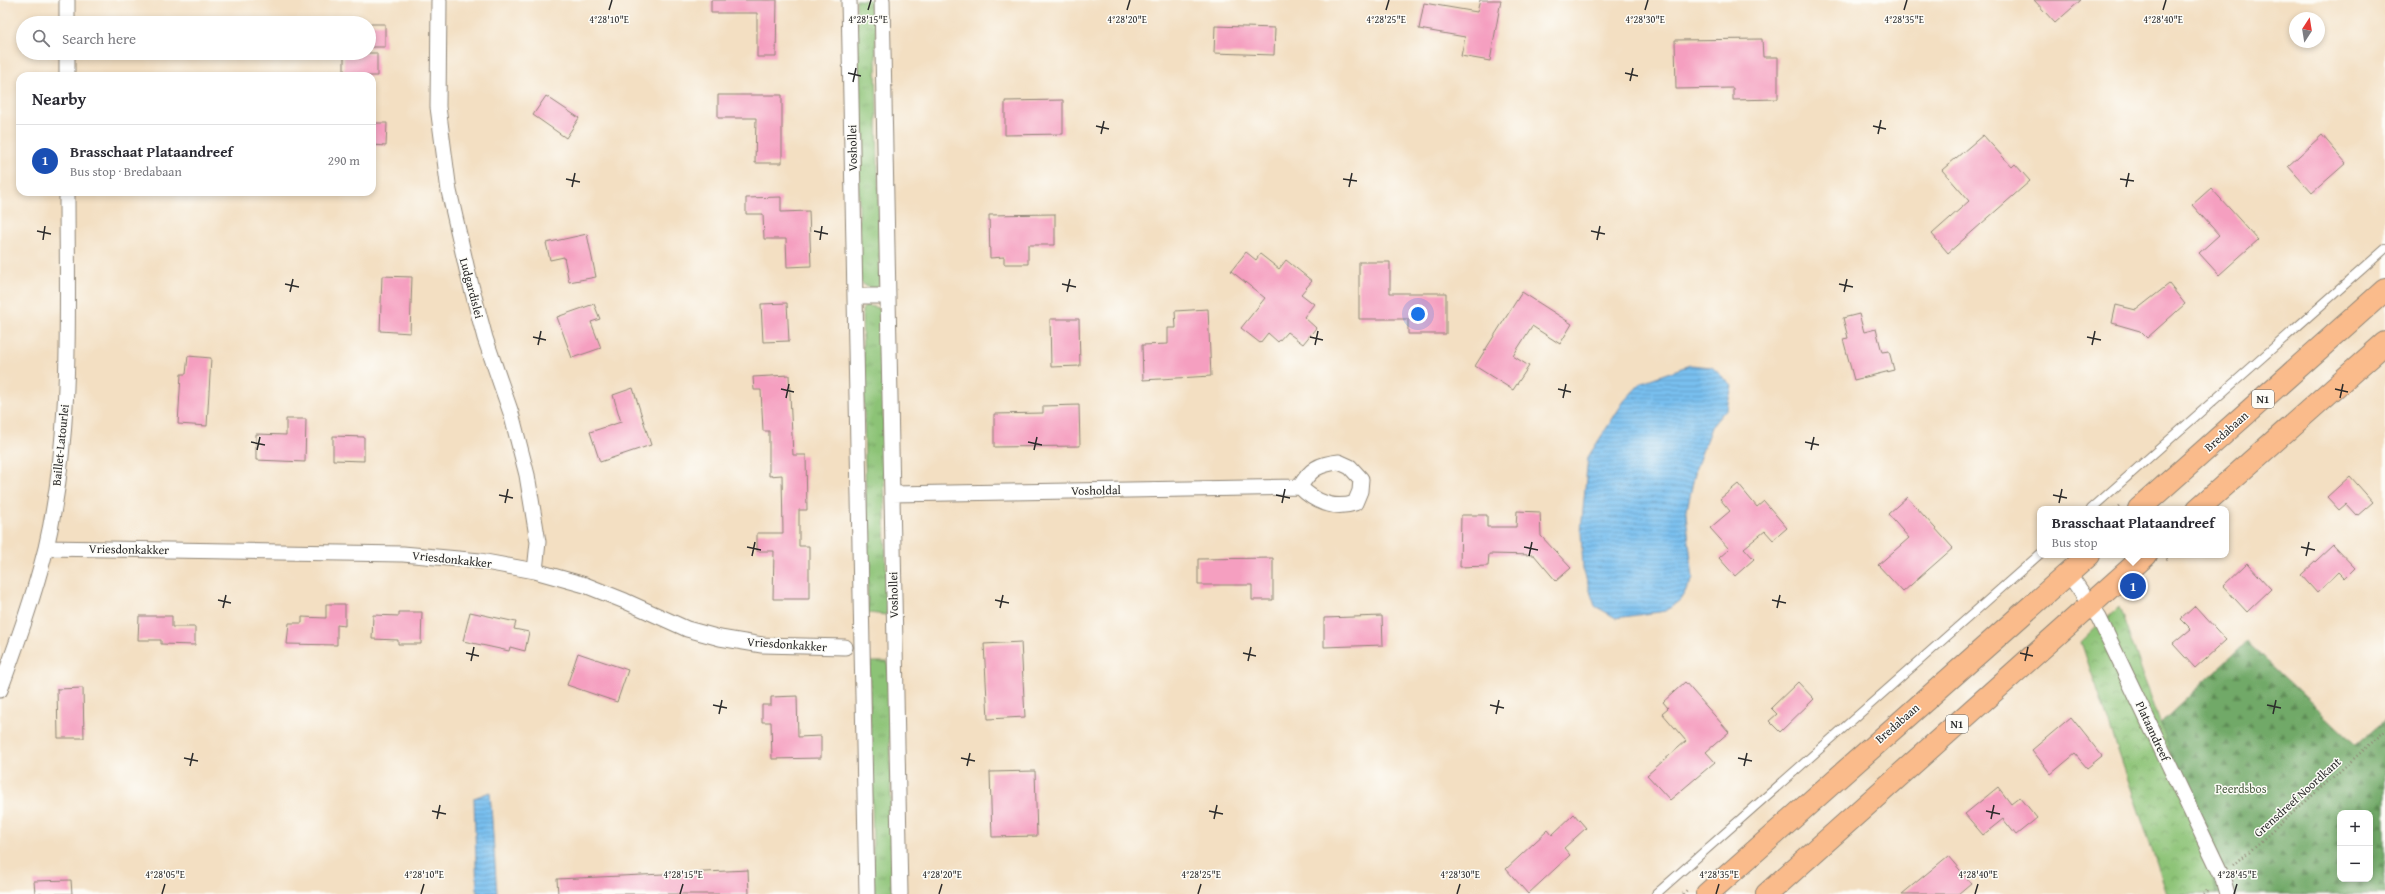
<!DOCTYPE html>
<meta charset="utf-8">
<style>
:root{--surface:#fff;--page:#f7f7f7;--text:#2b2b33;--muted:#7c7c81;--line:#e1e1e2;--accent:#b5179e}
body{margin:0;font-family:"Gentium Book Plus",serif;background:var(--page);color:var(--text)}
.controls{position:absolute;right:12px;bottom:12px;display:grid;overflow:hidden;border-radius:8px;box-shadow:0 2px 6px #0003}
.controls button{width:36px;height:36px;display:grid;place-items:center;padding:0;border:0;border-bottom:1px solid var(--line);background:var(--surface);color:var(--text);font:20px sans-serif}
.compass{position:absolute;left:2289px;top:12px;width:36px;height:36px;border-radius:50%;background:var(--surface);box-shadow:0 2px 6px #0003;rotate:12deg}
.you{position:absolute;left:1418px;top:314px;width:14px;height:14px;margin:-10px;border:3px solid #fff;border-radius:50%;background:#1a73e8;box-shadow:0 0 0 6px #1a73e833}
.badge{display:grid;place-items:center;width:26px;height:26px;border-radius:50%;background:var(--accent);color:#fff;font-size:13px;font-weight:700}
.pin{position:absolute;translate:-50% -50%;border:2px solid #fff;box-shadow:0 1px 4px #0006}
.popup{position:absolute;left:2037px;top:506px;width:192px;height:52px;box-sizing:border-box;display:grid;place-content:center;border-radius:8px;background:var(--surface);filter:drop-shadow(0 1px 3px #0005);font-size:13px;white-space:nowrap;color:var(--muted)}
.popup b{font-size:15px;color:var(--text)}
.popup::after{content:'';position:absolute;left:50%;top:100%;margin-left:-8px;border:8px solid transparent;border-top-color:var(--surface)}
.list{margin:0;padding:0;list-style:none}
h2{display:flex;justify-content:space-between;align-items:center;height:52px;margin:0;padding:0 16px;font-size:17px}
h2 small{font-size:13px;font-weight:400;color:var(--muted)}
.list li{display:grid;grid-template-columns:26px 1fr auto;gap:12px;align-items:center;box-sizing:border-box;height:72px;padding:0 16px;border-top:1px solid var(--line)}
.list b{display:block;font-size:15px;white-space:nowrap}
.list p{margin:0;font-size:13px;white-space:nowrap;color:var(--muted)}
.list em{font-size:13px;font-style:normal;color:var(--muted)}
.icon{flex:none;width:22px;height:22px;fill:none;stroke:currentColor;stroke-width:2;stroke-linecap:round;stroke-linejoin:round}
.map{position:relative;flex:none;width:2385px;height:894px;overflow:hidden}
.search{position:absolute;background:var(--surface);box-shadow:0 2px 6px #0003;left:16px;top:16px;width:360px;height:44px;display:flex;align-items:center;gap:10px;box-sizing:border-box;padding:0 14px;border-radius:22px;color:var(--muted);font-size:15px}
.panel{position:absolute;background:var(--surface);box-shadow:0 2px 6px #0003;left:16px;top:72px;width:360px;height:124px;border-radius:12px}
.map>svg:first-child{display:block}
</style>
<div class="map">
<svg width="2385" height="894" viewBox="0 0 2385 894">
<defs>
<pattern id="grass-tufts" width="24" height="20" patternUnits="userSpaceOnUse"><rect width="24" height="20" fill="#8cc376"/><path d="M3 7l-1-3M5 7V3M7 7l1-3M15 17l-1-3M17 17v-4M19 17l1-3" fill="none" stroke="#739f61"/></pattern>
<pattern id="forest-firs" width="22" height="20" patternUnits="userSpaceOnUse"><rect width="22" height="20" fill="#71a967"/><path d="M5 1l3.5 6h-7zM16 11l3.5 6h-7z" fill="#5d8a55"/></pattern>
<pattern id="park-crowns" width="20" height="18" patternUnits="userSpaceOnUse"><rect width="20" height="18" fill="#8cc376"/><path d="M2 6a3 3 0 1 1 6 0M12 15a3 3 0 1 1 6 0" fill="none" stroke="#739f61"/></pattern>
<pattern id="water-rules" width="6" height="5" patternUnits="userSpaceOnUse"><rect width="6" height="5" fill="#78bfef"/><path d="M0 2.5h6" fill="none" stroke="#639bc2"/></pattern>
</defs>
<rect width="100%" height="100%" fill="#fdfcf7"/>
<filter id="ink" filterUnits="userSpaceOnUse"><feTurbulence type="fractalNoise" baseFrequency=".025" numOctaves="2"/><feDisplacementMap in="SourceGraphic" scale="8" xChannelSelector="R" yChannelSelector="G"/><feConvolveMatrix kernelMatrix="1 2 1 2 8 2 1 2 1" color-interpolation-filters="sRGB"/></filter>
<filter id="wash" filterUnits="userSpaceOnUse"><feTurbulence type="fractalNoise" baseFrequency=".012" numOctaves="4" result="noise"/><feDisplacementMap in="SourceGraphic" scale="16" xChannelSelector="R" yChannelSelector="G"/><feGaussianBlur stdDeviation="0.9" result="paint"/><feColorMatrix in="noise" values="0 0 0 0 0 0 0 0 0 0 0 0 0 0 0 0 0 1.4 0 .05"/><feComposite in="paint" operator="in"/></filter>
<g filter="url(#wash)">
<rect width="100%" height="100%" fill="#f3dfc2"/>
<path fill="url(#grass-tufts)" stroke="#5c7750" d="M856,0H875L880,282L877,288L870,289L860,282Z
M866,305L878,308L881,313L887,615L868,613L862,310Z
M869,662H888L893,894H874Z"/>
<path fill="url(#forest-firs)" stroke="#4e6a49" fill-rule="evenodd" d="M2247,642L2356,745L2385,720V894H2168L2123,758ZM2340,813H2370V879H2340Z"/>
<path fill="url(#park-crowns)" stroke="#5c7750" d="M2119,606L2213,873L2216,894H2167L2081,642Z"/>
<path fill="url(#water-rules)" stroke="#52758d" d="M1690,365L1712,367L1732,386L1727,408L1711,427L1696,468L1686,514L1693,579L1680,600L1666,611L1616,618L1595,606L1583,569L1581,531L1588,457L1624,401L1642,382Z
M490,792L497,894H477L474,798Z"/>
<g id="blocks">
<path fill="#f59fc0" d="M711,0H777L776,57H757V13H711Z
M1480,0H1501L1490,61L1461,56L1465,37L1419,29L1424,3L1477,12Z
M2034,0H2081L2055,23Z
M369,24H385V47H369Z
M1215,26L1275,28L1274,55L1214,53Z
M1762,39L1763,57H1778V99L1733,100V88L1676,89L1675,40Z
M344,53H377V76H344Z
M718,95H782V163H755L756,118H718Z
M546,96L579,118L566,138L533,115Z
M1063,100V134L1005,135V101Z
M372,123H387L386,146L372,145Z
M1983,135L2012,167L2015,164L2030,181L1948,253L1932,234L1969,201L1942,170Z
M2322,135L2346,163L2312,193L2288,166Z
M2211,188L2258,240L2219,275L2199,253L2219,235L2192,205Z
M781,197V212L809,211L811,266L787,267L786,239H764L763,214H746V198Z
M1055,214V245H1028V264H1004V257L990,258L989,215Z
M587,234L596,277L569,282L564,257L550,260L546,243Z
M1246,252L1256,260L1260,254L1279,269L1286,260L1312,281L1301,294L1314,304L1304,317L1316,328L1303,344L1287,332L1278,342L1268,333L1260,343L1241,328L1265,298L1231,271Z
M1359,262H1390V293H1446V334H1408V319H1359Z
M382,276L412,277L410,333L380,331Z
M2169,284L2185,304L2147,338L2140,331L2112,323L2116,305L2136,310Z
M1522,292L1572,324L1560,344L1532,326L1513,356L1529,366L1513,390L1475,366Z
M787,303L789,341L763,342L761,304Z
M594,304L600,319L591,322L601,348L572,358L557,317Z
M1208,309L1211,376L1143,380L1142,345L1168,344V328H1176L1175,311Z
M1859,314L1864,332L1876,329L1882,352L1889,351L1894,370L1854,380L1843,339L1848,338L1843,318Z
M1050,319H1079L1080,366L1051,367Z
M188,356L211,358L207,426L178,424L181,374H186Z
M789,375L793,455H806L807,510H799V546H809V599H773L774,551H757V533H783L782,475L769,476V431H763L761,390H754L753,377Z
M633,388L651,445L600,462L590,432L621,422L613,395Z
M1079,405L1080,446L994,447V414L1043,413V406Z
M286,419H306L305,462L256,460V434L286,435Z
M333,436L364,437V461L333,460Z
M2350,476L2373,502L2357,516L2346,504L2339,510L2327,497Z
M1738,484L1757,507L1764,501L1787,528L1773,540L1765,531L1744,548L1754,559L1735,576L1719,558L1729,549L1710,528L1730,511L1720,499Z
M1907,497L1953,548L1903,592L1878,565L1909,538L1888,514Z
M1517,511L1540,512L1541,536L1571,568L1556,581L1534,555L1489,554L1488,566L1460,567L1461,515H1487V527H1516Z
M2333,545L2355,568L2345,578L2339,572L2317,593L2301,575Z
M1273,558V600H1252V585H1198V559Z
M2247,563L2271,589L2247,612L2223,586Z
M326,604H345V626L337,625V645L287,644L289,623H302V617L326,618Z
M2195,606L2226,640L2195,668L2173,644L2191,629L2181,619Z
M399,612H422L421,644H398V640L372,639L373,615L399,616Z
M470,612L516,622L514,629L529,632L525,651L510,647L509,651L463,641Z
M139,616H172V627H195V645L161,644V640H138Z
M1382,616L1383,645L1324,647V618Z
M1021,642L1025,717L988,719L984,644Z
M578,653L628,670L617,702L567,685Z
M1685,682L1729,732L1706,752L1715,762L1670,800L1647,775L1686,741L1662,713L1668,708L1663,702Z
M1798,682L1814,699L1780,732L1769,721L1777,714L1771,708Z
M83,688L84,738H58L57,689Z
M797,696L798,737L821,736V758L772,759L771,722H762V705H771V697Z
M2071,717L2102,756L2087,768L2075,754L2051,774L2032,750Z
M1035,771L1037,836L992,837L990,772Z
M1998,787L2011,804L2020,797L2037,818L2016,835L2003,819L1983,835L1965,814Z
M1574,814L1586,828L1564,848L1570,855L1528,894L1506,869L1548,830L1552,835Z
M1948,856L1971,883L1958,894H1902Z
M748,870L749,894H558L557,879Z
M71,880L72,894H35L34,881Z"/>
</g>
</g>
<g filter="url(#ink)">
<use href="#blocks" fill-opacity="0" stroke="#8f8576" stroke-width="1"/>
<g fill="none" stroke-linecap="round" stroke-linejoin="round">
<g stroke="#8f8576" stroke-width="10">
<path id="service" d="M2091,509L2385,249
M1656,894L2040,554"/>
</g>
<g stroke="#8f8576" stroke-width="17">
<path id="minor" d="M67,0V23
M439,0L438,107L449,191L468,274L485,338L511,413L527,475L538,542L535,571
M849,0L867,894
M882,0L900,894
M67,53V76
M855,296H886
M1339,462L1350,467L1361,479L1360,491L1355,503C1334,510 1315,502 1300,487C1310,469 1319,464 1339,462Z
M892,494L1300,487
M46,548L403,554L480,561L535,571L585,585L625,601L687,629L720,638L762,645L845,647
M2069,574L2099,618L2222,876L2227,894
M0,690C17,643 34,596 46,548C73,432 67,310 67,192"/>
</g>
<g stroke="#8f8576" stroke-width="24">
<path id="primary" d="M2139,509L2385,290
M2198,509L2385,343
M1707,894L2089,555
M1767,894L2146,555"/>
</g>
<path stroke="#8f8576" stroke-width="2.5" stroke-dasharray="1 3" stroke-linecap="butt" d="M2115,509L2120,505
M2166,559L2170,555
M2234,865L2385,731
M1683,894L1688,889
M2203,894L2209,889"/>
<use href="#service" stroke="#fff" stroke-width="8"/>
<use href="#minor" stroke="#fff" stroke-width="15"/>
<use href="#primary" stroke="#fabb8b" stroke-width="22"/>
</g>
</g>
<path fill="none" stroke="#2b2b2b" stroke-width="1.5" d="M609,10L612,0M868,10L871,0M1127,10L1130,0M1386,10L1389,0M1645,10L1648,0M1904,10L1907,0M2163,10L2166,0M848,73L861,76M1625,73L1638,76M1630,81L1633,68M853,82L856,68M1096,126L1109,129M1873,126L1886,129M1101,134L1104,121M1878,134L1881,120M566,179L580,182M1343,179L1357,181M2120,179L2134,181M572,187L575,173M1349,187L1352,173M2126,187L2129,173M37,231L51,234M814,231L828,234M1591,231L1605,234M43,240L45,226M820,240L822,226M1597,240L1600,226M285,284L299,287M1062,284L1076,287M1839,284L1853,287M290,292L293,279M1067,292L1070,279M1844,292L1847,279M533,337L546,340M1310,337L1323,340M2087,337L2101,340M538,345L541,331M1315,345L1318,331M2092,345L2095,331M781,389L794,392M1558,389L1571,392M2335,389L2348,392M786,398L789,384M1563,398L1566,384M2340,398L2343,384M251,442L265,445M1028,442L1042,445M1805,442L1819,445M257,450L260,437M1034,450L1037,437M1811,450L1814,437M499,495L513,498M1276,495L1290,498M2053,495L2067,498M505,503L508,489M1282,503L1285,489M2059,503L2062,489M747,547L761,550M1524,547L1538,550M2301,547L2315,550M752,556L755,542M1529,556L1532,542M2306,556L2309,542M218,600L231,603M995,600L1009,603M1772,600L1786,603M223,608L226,595M1000,608L1003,595M1777,608L1780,595M466,653L479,656M1243,653L1256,656M2020,653L2033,656M471,661L474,647M1248,661L1251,647M2025,661L2028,647M713,705L727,708M1490,705L1504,708M2267,705L2281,708M719,714L722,700M1496,714L1499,700M2273,714L2276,700M184,758L198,761M961,758L975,761M1738,758L1752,761M190,766L193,753M967,766L970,753M1744,766L1747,753M432,811L446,814M1209,811L1223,814M1986,811L2000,814M437,819L440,805M1214,819L1217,805M1991,819L1994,805M162,894L165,884M421,894L424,884M680,894L683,884M939,894L942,884M1198,894L1201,884M1457,894L1460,884M1716,894L1719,884M1975,894L1978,884M2234,894L2237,884"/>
<g text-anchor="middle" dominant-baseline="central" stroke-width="3" stroke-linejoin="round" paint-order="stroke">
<g fill="#fdfcf7" stroke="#6a6a68" stroke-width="1">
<rect x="2252" y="390" width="22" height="18" rx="3"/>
<rect x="1946" y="715" width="22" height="18" rx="3"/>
</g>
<g font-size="11" font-weight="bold" fill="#2b2b2b">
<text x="2263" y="399">N1</text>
<text x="1957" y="724">N1</text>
</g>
<g font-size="12" fill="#2b2b2b" stroke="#fdfcf7">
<text transform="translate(852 148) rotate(-91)">Voshollei</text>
<text transform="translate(472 288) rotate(75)">Ludgardislei</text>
<text transform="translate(2226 431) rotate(-42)">Bredabaan</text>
<text transform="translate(60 445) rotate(-84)">Baillet-Latourlei</text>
<text transform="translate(1096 490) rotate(-1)">Vosholdal</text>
<text transform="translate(129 549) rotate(1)">Vriesdonkakker</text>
<text transform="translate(452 559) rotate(6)">Vriesdonkakker</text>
<text transform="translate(893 595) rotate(-91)">Voshollei</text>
<text transform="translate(787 644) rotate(4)">Vriesdonkakker</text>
<text transform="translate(1897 723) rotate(-41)">Bredabaan</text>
<text transform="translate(2153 731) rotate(65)">Plataandreef</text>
<text transform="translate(2297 797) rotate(-42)">Grensdreef Noordkant</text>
</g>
<g font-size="12" fill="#4d6045" stroke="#fdfcf7">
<text x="2241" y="788">Peerdsbos</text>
</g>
</g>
<g font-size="10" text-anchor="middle" fill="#2b2b2b" stroke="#fdfcf7" stroke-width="3" stroke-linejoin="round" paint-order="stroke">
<text x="609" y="23">4°28'10"E</text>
<text x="868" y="23">4°28'15"E</text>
<text x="1127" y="23">4°28'20"E</text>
<text x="1386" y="23">4°28'25"E</text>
<text x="1645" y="23">4°28'30"E</text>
<text x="1904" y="23">4°28'35"E</text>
<text x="2163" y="23">4°28'40"E</text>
<text x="165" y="878">4°28'05"E</text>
<text x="424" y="878">4°28'10"E</text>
<text x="683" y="878">4°28'15"E</text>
<text x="942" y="878">4°28'20"E</text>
<text x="1201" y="878">4°28'25"E</text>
<text x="1460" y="878">4°28'30"E</text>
<text x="1719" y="878">4°28'35"E</text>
<text x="1978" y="878">4°28'40"E</text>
<text x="2237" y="878">4°28'45"E</text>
</g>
</svg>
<div class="controls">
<button>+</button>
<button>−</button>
</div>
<svg class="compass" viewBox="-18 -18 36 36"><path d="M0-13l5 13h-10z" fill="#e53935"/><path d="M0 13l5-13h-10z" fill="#7c7c81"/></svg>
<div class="you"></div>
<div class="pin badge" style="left:2133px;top:586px;background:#1a4fb4">1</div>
<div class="popup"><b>Brasschaat Plataandreef</b>Bus stop</div>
<div class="search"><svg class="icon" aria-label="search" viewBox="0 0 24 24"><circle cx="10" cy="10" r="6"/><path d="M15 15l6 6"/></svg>Search here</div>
<section class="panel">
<h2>Nearby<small></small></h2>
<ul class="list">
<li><span class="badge" style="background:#1a4fb4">1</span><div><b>Brasschaat Plataandreef</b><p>Bus stop · Bredabaan</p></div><em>290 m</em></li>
</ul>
</section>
</div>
